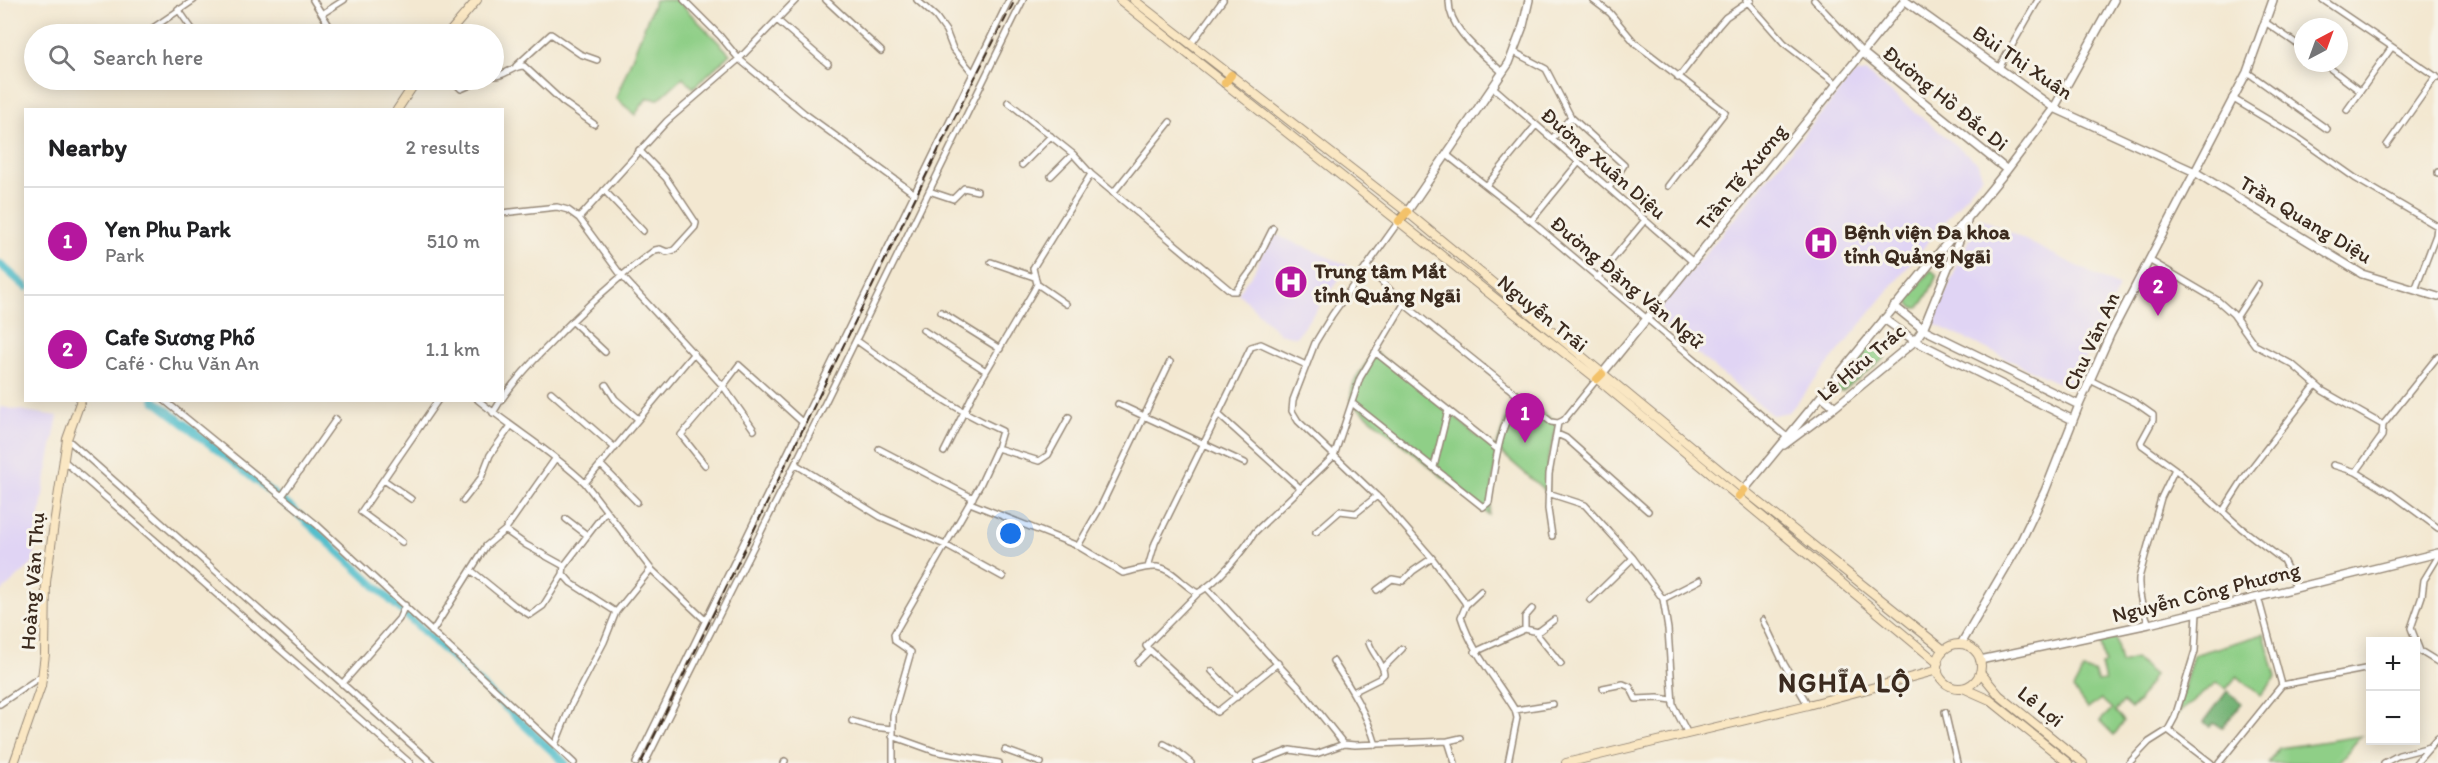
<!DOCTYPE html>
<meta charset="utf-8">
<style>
:root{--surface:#fff;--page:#f2f2f2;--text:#202124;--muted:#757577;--line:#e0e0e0;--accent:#b5179e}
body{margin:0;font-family:Itim,sans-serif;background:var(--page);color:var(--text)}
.controls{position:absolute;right:18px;bottom:18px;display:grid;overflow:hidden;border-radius:0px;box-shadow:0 3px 15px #0003}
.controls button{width:54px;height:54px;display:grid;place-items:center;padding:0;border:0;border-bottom:2px solid var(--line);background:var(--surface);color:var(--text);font:30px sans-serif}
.compass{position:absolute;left:2294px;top:18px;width:54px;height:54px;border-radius:50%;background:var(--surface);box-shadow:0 3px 15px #0003;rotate:41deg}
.you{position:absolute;left:1011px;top:534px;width:21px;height:21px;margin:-15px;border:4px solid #fff;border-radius:50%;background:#1a73e8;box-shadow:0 0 0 9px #1a73e833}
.badge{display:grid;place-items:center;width:39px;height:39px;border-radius:50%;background:var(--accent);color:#fff;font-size:20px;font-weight:700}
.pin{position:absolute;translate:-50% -50px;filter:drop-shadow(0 2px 3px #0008)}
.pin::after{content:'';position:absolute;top:32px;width:21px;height:18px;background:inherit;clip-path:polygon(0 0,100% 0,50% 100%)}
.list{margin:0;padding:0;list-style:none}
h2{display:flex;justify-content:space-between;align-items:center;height:78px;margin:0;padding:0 24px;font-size:26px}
h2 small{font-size:20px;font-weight:400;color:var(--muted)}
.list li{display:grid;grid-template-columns:39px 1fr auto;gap:18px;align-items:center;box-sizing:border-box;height:108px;padding:0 24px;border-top:2px solid var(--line)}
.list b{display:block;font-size:22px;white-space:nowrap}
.list p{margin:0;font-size:20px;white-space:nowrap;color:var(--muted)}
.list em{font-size:20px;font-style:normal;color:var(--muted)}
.icon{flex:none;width:33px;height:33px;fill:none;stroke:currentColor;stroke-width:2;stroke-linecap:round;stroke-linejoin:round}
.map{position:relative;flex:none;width:2438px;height:763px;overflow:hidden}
.search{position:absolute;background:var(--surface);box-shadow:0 3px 15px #0003;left:24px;top:24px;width:480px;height:66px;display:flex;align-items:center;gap:15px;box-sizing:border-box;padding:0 21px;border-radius:33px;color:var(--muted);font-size:22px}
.panel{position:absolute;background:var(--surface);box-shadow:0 3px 15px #0003;left:24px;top:108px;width:480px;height:294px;border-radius:0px}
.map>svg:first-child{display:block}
</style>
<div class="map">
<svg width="2438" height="763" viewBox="0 0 2438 763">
<rect width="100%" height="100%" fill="#f7f3e8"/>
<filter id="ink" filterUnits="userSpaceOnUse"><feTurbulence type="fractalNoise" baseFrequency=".0167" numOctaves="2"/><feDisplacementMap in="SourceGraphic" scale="12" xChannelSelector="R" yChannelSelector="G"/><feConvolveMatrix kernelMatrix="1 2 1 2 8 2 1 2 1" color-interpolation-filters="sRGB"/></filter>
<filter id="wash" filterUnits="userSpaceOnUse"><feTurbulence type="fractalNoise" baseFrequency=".008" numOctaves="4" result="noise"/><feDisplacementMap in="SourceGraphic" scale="24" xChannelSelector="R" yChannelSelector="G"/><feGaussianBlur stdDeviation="1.35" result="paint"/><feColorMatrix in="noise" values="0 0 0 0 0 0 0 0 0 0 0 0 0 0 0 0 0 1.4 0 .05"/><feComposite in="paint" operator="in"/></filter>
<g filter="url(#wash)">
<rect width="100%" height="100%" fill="#f3e8d1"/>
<path fill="#e0d4f4" d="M1866,72L1978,163L1982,176L1789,412L1772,415L1662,325L1659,310L1854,74Z
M1979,217L2119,287L2071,389L1932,323Z
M1272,233L1349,266L1296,337L1279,333L1238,293L1254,271Z
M0,407L58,416L45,481L33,563L0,593Z"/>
<path fill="#8fcf87" stroke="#657c52" stroke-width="1.5" d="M655,0H677L730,54L693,88L683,77L659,99L647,98L635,115L616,98Z
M1931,270L1937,275C1932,286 1927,300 1918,308H1913L1906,300Z
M1871,344L1884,350L1885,358L1843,391H1838L1835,385L1838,382Z
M1375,352L1448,410L1475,435L1496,448L1511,402L1518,397L1558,423L1548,459V493L1497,449L1489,515L1352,403C1347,384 1364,366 1375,352Z
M2264,634L2276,677L2261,696L2237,676L2226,689L2217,682L2176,715L2193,655Z
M2115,636L2121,663L2135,659L2154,675L2139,701L2131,709L2123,702L2115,711L2124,721L2114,735L2100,721L2112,709L2101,699L2088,709L2073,689L2083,670L2094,672L2098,682L2105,681L2101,665L2105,664L2099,639Z
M2361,736L2338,763H2268L2279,748Z"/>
<path fill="#73b274" stroke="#576e49" stroke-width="1.5" d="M2227,691L2242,703L2222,728L2213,723L2210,727L2204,722Z"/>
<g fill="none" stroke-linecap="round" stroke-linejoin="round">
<path stroke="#50bdcb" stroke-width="8" d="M0,264L26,287
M154,400L296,512L565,763"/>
</g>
</g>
<g filter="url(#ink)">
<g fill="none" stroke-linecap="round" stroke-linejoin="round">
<g stroke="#978978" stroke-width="8">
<path id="minor" d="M313,0L330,27
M684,0L720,36L739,59L804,113L915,194
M826,0L881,51
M917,0L936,17L946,31L953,49L973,73
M1449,0C1448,30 1483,54 1503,73
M1593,0L1610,13L1635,43L1725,112L1668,186
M1746,0L1784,43L1836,83
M1814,0L1863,53
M2323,0L2438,78
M178,9L192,29
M322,14L344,0
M777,20L828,64
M2265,22L2303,48
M144,34L194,0
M1191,44L1223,0
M1514,52L1546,69L1571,117L1624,165L1609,188
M2323,63L2360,91
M516,66L551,34L580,54L597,60
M1999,68L2038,0
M2247,72L2327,129
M494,76C506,76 512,66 524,66L563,102L594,124
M1678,78L1719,25L1726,17L1751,0
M452,80L461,89L482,80
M1494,88L1693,262
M2232,98L2297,137L2355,178L2437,226L2436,235L2415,290
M1008,102L1073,154L1091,174L1231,291H1236L1253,268L1273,228
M2347,110L2392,47
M1552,139L1571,117
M2387,145L2436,76
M1447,155L1531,221L1787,437
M1022,165L1051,136
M2438,173V172
M1051,176L1073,154
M1487,185L1536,125
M604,190L643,231
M929,191L953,199L964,188L977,191
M1113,193L1170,122
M502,213L557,207L568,210L579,218
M1399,221L1332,315L1315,343L1293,400L1292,411L1298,421L1383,502L1432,558L1464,601L1466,605L1461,617C1473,654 1495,677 1515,710L1517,718L1508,763
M1531,221L1579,162
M2149,260L2217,300L2233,314L2255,345L2293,365L2323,391L2383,425L2382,436L2356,472L2392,494L2438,528
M991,262L1034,277
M1367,267L1404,304L1551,422L1558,423L1564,420L1597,379
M1597,278L1645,220
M1037,284L1066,304
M941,312L1000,349
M2236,318L2258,284
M572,321L605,352
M923,330L986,371
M856,340C902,373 950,408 1002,431L997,448L980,485L894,634L895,641L911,652L893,715V763
M1375,352L1497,449
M2090,380L2136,403L2153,415V420L2141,442L2142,445L2175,469L2241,528L2283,560L2296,587
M606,385L615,399L638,419
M551,392L615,448
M502,399C516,379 531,363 548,346C582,310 615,279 655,250L660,249L667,252L674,250L695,227L696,223L666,178L639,150
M164,400L316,524L574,763
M478,400C513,429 553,452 585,483L651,569L705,620
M1352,403L1483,507L1489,502C1495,466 1498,429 1518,397
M1118,404L1245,463
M493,413L501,400
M1218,414L1301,489
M2383,425L2438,356
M754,430L723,386L739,365L802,422
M1557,434L1566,438L1648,511
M67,439L432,763
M997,448L1039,461L1048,455L1069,417
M879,449L973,498
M944,452L975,390L1034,290L1037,284L1033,268L1091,174
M63,460L410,763
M795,464L881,517L945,545L1003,577
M705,465L681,435L723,386L621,275L579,218L667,121L739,59L796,0
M2333,465L2356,472
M602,466L637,502
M1434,467L1448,410
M384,480L411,499
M585,483L694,353
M1548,493L1585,505L1633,558L1663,599L1668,629L1673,705L1688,734
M282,496L336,419
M463,501L481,478L490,455L510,427
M970,503L1078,546L1123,573C1134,571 1145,566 1157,567C1173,569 1183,586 1198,593C1218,582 1243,551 1255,532L1334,456L1360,378L1404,304
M606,511L564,566L563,574L571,583L616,612
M2223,511L2246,475L2315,386
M566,519L587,535
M505,530L526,545L564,566
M1316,532L1340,511L1356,513L1377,496
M1552,536L1548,509L1549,474L1558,423
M402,542L361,512L438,400
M1078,546L1101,506L1170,362
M2438,557L2424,580L2422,596L2411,628L2420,651L2438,662
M1148,567L1155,543L1251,347L1261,344L1306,365
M472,571L514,605L530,615L543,606L563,574
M1207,588L1298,686L1344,744L1355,745L1448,741L1455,763
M1377,590L1392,579L1403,581L1413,571L1432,558
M1663,599L1700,580
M1590,600L1633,558
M1466,605L1481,591
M1763,620L1784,664L1808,705
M2149,624C2143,609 2138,595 2139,578L2161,498L2175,469
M1525,629V617L1532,609
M432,632L486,546L505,530L555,459
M1536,633L1561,664
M1149,650L1146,646L1198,593
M1475,652L1525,629L1538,632L1554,620
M1333,661C1350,687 1367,714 1376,745
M1138,662L1150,650L1217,712L1278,663
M1383,668L1402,649
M1212,671L1237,697
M342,684L399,619L405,605
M2282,685L2370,668
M1603,688L1623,684L1630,687L1636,699L1658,698L1672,700
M1353,692L1379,679L1384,674C1383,662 1373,655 1369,643
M0,704L43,675
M1515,710L1553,704
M1945,712L1957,763
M852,721L872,727L893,729
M2168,730L2211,763
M892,736L934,751L999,763
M1448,741L1461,738
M1164,744L1175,750L1191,763
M555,745L571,705L604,642L616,612L651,569
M1005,750L1041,763
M636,763L1009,0
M645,763L795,464L1023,0
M784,763L785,761
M1257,763L1290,750L1316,754L1344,744
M2129,763L2149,742L2168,730L2175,717L2195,651L2197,612
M2219,763L2282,685L2258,597
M2384,763L2399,755L2430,747
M2416,763L2438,738"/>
</g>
<g stroke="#978978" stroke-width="10">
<path id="tertiary" d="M1904,0L2054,108L2195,172L2362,274L2438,297
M1863,53L2007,170
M1407,212L1509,63L1523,26L1529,0
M1894,306L1923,329L2079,405
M1884,319L1915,341L2073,420
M1602,374L1905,0
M1822,396L1835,407
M1784,445L1835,407L1915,341L1923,329L1967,221
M1744,490L2007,170L2054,108L2114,0
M1961,644L2020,543L2045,491L2079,405L2110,335L2247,72L2273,0
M1980,660L2149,624L2438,553"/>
</g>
<g stroke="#978978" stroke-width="10">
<path id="secondary" d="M1120,0L1597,379L1938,663
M1134,0L1407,212L1744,490L1944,650
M448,34L477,0
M397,110L417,80
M1937 666a22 22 0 1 1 44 0a22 22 0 1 1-44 0Z
M1980,672L1999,695L2083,763
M1963,688L1990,700L2068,763
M14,763L41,686L45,654L46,582L54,524L67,439L81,400
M1566,763L1808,705L1938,670"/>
</g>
<g stroke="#978978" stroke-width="11">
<path id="primary" d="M1225,83L1231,75
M1399,221L1407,212
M1597,379L1602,374
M1739,496L1744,490"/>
</g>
<use href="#minor" stroke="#fff" stroke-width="5"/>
<use href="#tertiary" stroke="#fff" stroke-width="7"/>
<use href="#secondary" stroke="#fae7c3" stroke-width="8"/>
<use href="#primary" stroke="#f3c26a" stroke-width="8"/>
<path stroke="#3b2a1e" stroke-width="2" stroke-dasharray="9 4.5" stroke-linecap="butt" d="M641,763L947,132L1015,0"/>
</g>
</g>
<defs>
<g id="hospital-disc" transform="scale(1.725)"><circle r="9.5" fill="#b5179e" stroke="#f7f3e8"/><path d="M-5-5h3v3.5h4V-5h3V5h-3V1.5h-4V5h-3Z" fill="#fff"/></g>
</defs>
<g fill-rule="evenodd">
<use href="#hospital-disc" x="1821" y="243"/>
<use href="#hospital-disc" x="1291" y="282"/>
</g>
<g text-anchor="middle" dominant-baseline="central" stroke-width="6" stroke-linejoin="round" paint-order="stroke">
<g font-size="21" fill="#3b2a1e" stroke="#f7f3e8">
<text transform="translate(2023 62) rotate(34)">Bùi Thị Xuân</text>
<text transform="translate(1946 98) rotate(39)">Đường Hồ Đắc Di</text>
<text transform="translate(1604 163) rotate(41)">Đường Xuân Diệu</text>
<text transform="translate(1741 177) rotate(-51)">Trần Tế Xương</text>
<text transform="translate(2306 219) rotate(31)">Trần Quang Diệu</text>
<text transform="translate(1628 282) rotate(40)">Đường Đặng Văn Ngữ</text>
<text transform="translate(1543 313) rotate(39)">Nguyễn Trãi</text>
<text transform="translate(2091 341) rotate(-65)">Chu Văn An</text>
<text transform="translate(1861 362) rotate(-40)">Lê Hữu Trác</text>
<text transform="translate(32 581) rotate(-86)">Hoàng Văn Thụ</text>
<text transform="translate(2206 592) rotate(-14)">Nguyễn Công Phương</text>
<text transform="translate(2041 706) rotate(39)">Lê Lợi</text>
</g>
<g font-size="21" font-weight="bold" fill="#3b2a1e" stroke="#f7f3e8" text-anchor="start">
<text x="1844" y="231">Bệnh viện Đa khoa<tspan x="1844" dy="24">tỉnh Quảng Ngãi</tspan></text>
<text x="1314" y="270">Trung tâm Mắt<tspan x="1314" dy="24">tỉnh Quảng Ngãi</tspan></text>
</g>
<g font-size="27" font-weight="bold" letter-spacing="1.5" fill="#3b2a1e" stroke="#f7f3e8">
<text x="1845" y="682">NGHĨA LỘ</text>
</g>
</g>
</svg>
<div class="controls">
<button>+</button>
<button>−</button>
</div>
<svg class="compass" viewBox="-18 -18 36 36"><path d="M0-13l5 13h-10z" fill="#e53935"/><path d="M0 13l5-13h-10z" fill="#757577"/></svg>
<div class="you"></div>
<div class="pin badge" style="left:1525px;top:443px">1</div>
<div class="pin badge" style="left:2158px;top:316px">2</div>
<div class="search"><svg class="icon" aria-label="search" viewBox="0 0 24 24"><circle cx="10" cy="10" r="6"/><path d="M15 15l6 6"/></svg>Search here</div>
<section class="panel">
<h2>Nearby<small>2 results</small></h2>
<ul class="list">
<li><span class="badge">1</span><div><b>Yen Phu Park</b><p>Park</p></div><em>510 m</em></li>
<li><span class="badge">2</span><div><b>Cafe Sương Phố</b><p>Café · Chu Văn An</p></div><em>1.1 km</em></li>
</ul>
</section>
</div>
